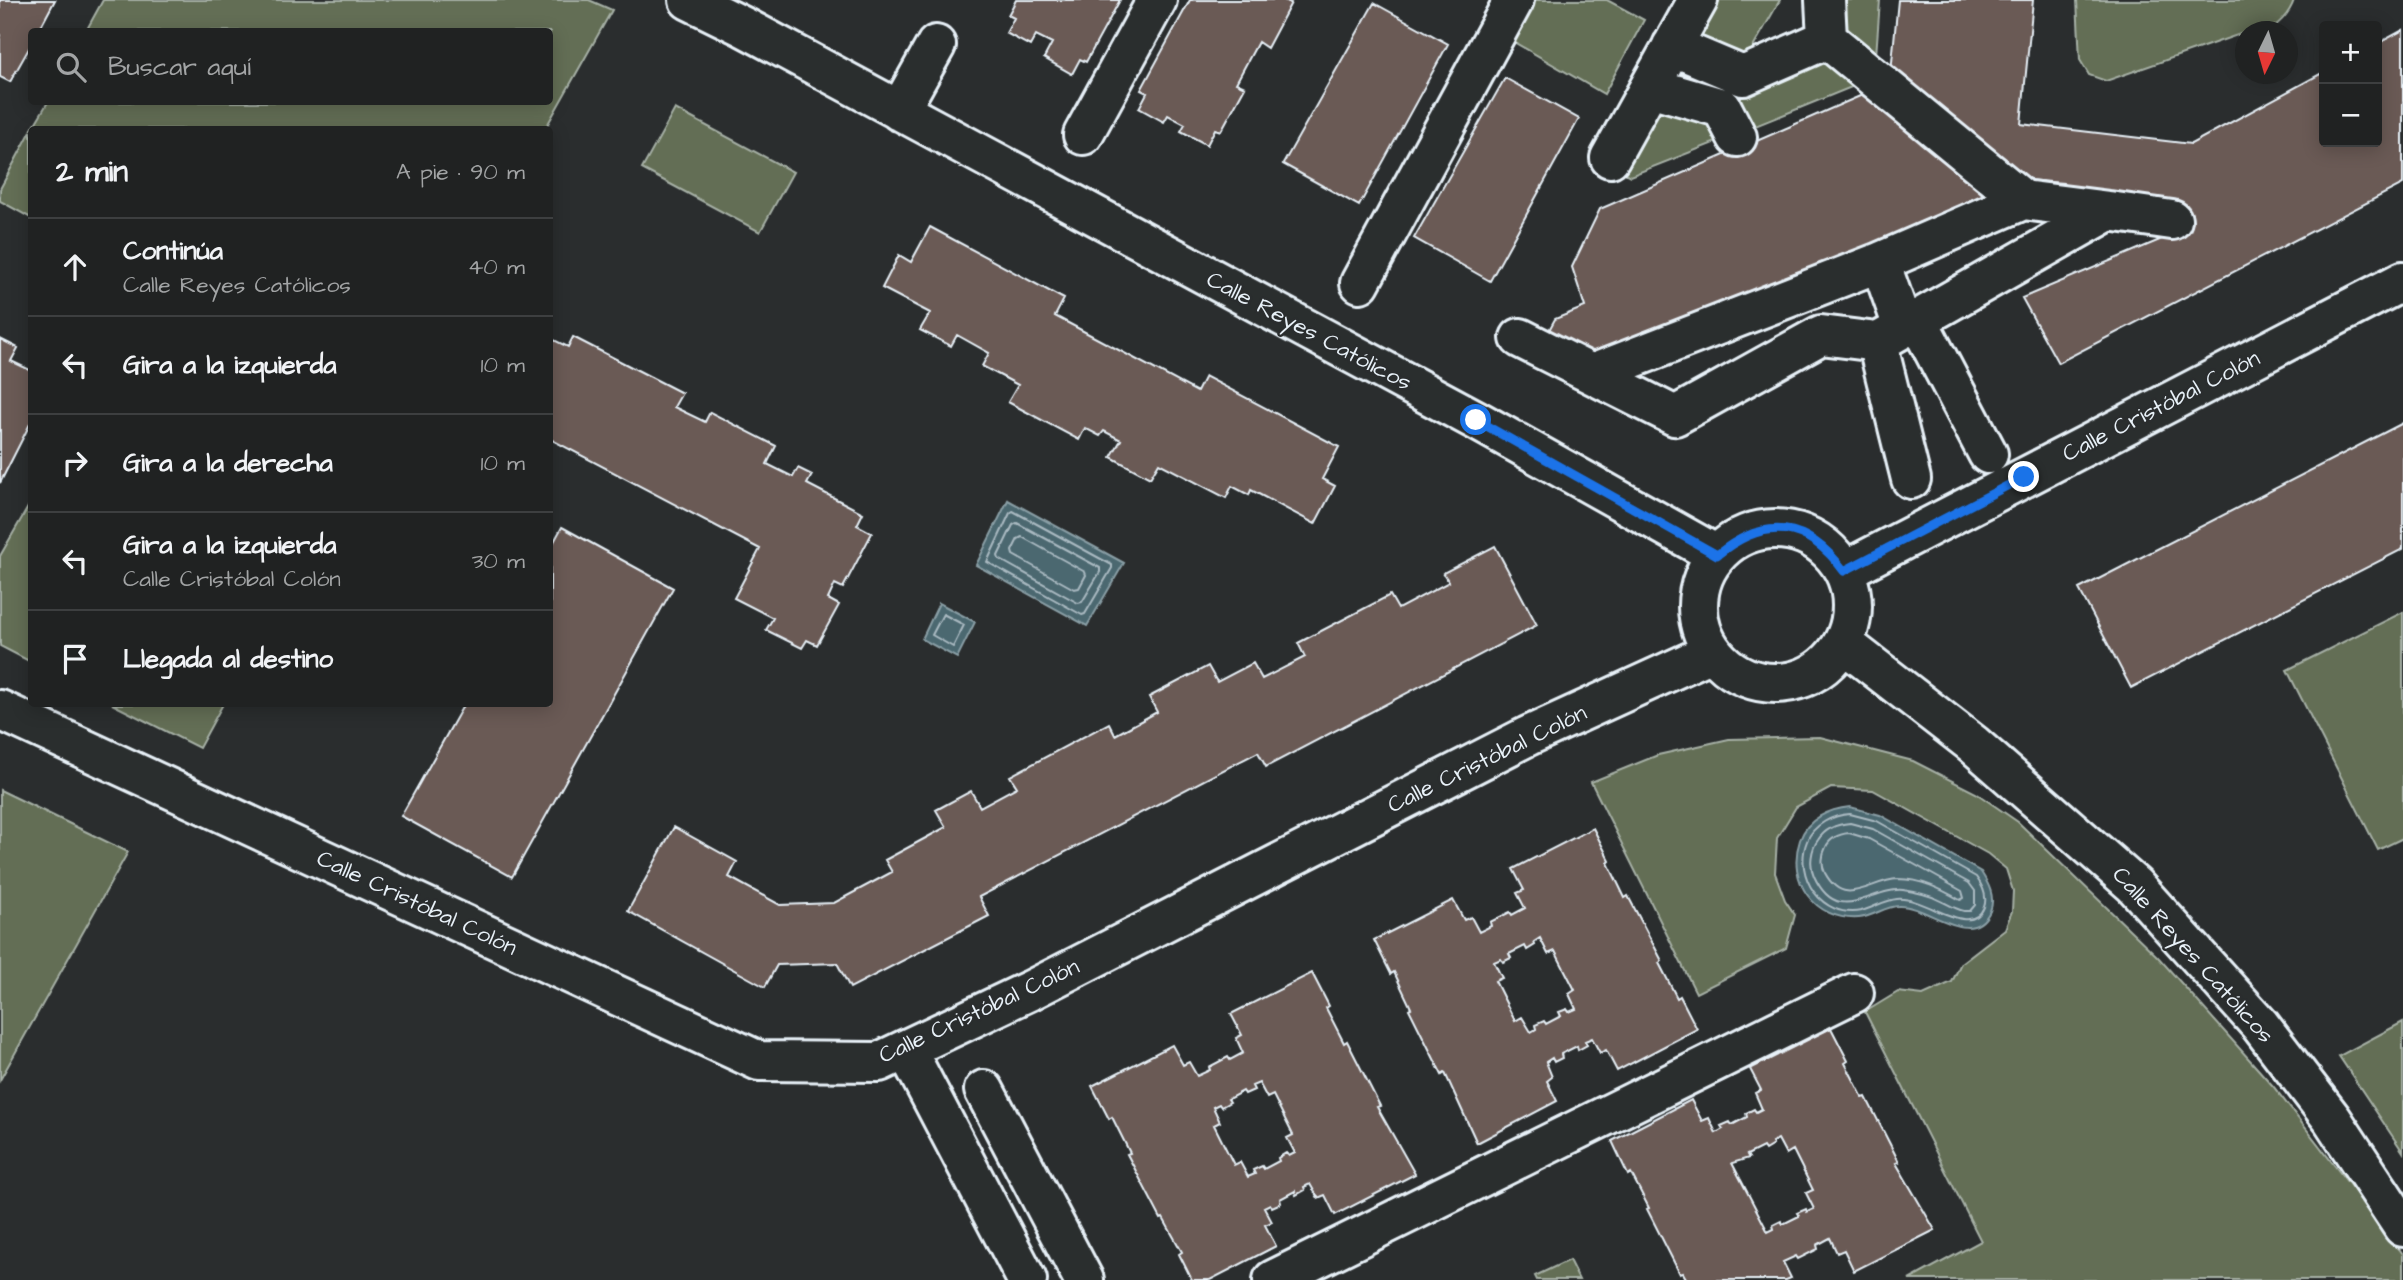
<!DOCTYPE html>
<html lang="es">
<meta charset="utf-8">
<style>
:root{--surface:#202222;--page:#282a2a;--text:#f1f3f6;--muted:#a2a4a5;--line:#3d3f40}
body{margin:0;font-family:"Architects Daughter",sans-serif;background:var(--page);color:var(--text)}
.controls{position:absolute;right:21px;top:21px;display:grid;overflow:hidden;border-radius:7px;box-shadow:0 4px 18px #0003}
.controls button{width:63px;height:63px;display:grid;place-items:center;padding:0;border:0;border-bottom:2px solid var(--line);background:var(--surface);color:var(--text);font:35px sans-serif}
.compass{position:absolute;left:2235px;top:21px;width:63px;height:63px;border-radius:50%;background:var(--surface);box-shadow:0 4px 18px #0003;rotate:185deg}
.stop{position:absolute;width:21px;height:21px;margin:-16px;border:5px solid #1a73e8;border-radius:50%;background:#fff}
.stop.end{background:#1a73e8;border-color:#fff;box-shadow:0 2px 7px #0008}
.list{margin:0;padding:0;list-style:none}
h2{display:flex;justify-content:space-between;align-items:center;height:91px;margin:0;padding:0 28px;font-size:30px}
h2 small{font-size:23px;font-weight:400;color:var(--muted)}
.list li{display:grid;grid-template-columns:46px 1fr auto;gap:21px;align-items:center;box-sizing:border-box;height:98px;padding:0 28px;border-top:2px solid var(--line)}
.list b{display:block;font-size:26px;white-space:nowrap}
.list p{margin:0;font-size:23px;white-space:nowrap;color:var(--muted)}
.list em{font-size:23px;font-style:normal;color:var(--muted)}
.icon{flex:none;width:38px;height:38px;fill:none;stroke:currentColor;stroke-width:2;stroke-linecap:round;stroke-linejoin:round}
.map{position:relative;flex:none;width:2403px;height:1280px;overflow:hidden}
.search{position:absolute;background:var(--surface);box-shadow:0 4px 18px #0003;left:28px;top:28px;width:525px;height:77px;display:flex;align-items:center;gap:18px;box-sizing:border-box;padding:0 24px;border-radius:7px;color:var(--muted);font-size:26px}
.panel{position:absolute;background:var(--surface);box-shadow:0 4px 18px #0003;left:28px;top:126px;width:525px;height:581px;border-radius:7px}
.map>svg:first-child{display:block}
</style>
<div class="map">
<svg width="2403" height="1280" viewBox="0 0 2403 1280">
<rect width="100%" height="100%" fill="#2a2d2e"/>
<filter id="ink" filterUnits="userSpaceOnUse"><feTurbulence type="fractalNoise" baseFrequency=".0143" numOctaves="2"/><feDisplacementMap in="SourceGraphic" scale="14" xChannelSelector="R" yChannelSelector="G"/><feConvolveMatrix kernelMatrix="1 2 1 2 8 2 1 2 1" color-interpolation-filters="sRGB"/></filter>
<g filter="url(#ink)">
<path fill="#646e54" stroke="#a6b0a6" stroke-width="2" d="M103,0H589L612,10L545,129H32L48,102H550V32L86,31Z
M1528,0H1607L1644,20L1604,94L1507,38Z
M1705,0H1780L1742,67L1685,36Z
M1842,0H1880L1875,70L1843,39Z
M2077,0H2294C2290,13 2277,28 2263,32C2258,33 2251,32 2246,32L2106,81L2089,75L2080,60Z
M1818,51L1859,84L1743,131L1657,84L1670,64Z
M1655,93L1719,113L1729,137L1630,176L1615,168Z
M675,109L793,172L760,232L642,169Z
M31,131V218L0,201V189Z
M31,502V662L0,646V556Z
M2403,612V838L2378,850L2287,670Z
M112,704H223L199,748Z
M1820,737L1913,761L1976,793L2018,822L2158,957L2273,1086L2403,1254V1280H1909L1981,1241L1865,1012L1898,992L1923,995L1952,982L1961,963L2005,929L2012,911L2013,891L2006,869L1988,854L1873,790L1831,788L1796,807L1777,838L1775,873L1785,900L1795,915L1786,948L1696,993L1591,782L1658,755L1729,739Z
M0,790L128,852L0,1080Z
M2403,1022V1152L2339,1056Z
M1569,1260L1579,1280H1537L1535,1276Z"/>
<path fill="#4c6870" stroke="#8a9fa6" stroke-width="2" d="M1008,500L1124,563L1087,626L976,565Z
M939,603L975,622L957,658L922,639Z
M1850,807L1880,815L1981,872C1988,883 1996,897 1990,911C1971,950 1928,905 1899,906C1885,906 1873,917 1859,918C1815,921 1786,881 1800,840C1807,819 1829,809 1850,807Z"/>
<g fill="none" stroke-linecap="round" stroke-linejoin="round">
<path stroke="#aabac2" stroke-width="2" d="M1013,511L1112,565V568L1085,614L1082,615L987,562L1010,513Z
M1017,523L1100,568V572L1082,602L1078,603L999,559L998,556L1013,525Z
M1022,537L1085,572L1086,575L1079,588L1074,589L1013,555L1012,551L1018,539Z
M943,614L964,625L953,647L932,635Z
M1850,814L1877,821L1976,877C1982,885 1988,896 1984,907C1970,940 1926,896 1897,899C1885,900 1873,908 1861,911C1822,919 1793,876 1807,841C1814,824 1833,815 1850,814Z
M1850,823L1873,829L1969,883L1975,891V905L1970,911H1964C1954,909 1948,904 1939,900C1928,894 1916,892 1903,890C1871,887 1838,928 1814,876C1809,865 1811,849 1818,840C1825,829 1837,824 1850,823Z
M1849,833L1869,839L1962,891L1964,898L1960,900C1941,889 1921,879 1898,879C1870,880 1845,910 1825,873C1821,865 1822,854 1826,847C1830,838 1840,834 1849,833Z"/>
</g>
<path fill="#6b5a55" stroke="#e8f1f8" stroke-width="2" fill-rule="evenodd" d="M0,0H55L38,32H32V43L10,82L0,77Z
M1016,0H1120L1086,62L1080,59L1072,74L1044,58L1052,43L1036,35L1030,46L1006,33L1014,18L1008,15Z
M1190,0H1284L1291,3L1267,48L1258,42L1236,83L1245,87L1221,131L1215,129L1207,145L1181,131L1185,124L1168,115L1164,122L1139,108L1147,93L1141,90Z
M1898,0H2033L2021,124L2191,144L2324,72V142H2377V44L2403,30V184L2058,363L2022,298L2174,234L2069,194L2063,183L2027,180L1588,363L1543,341L1555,319L1585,307L1572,267L1600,209L1890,83Z
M1374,3L1448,44L1359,206L1283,164Z
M1505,78L1579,119L1490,281L1414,238Z
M930,227L1064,299L1055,316L1197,392L1205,376L1339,447L1322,479L1335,486L1315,524L1251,490L1249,495L1232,486L1226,498L1159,463L1150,478L1111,457L1121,440L1104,431L1100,436L1085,428L1079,440L1008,402L1018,385L982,366L989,353L957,335L951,346L920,330L930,313L882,288L899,255L911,262Z
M573,337L682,393L674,407L705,422L710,412L776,446L767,464L793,477L798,468L812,475L807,484L863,513L857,525L872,533L843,588L835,584L828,599L839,605L817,645L807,640L802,648L766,630L773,618L734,598L760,549L550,439V338L568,347Z
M0,339L18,348L11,361L32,371V420L0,483Z
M2403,423V549L2131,688L2079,589Z
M562,527L673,588L512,877L401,816L464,704H550V549Z
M1495,546L1537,625L1266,767L1258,752L979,897L989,916L850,988L837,963L777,965L765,987L628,911L674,827L737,862L729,877L780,905L834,903L892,872L885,860L946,827L936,810L971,791L980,807L1017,787L1010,776L1109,723L1115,735L1157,712L1149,697L1208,666L1217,682L1253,663L1262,679L1305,657L1298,643L1390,595L1398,609L1449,582L1443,573Z
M1593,828L1610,861L1608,863L1625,898L1628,896L1662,961L1659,963L1677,998L1680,996L1697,1029L1617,1071L1606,1050L1600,1053L1592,1038L1585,1041L1587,1045L1578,1050L1577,1046L1561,1054L1562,1058L1554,1062L1552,1058L1546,1062L1552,1077L1547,1081L1557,1101L1477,1143L1445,1073L1442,1075L1409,1009L1411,1008L1394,972L1391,974L1374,940L1453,900L1464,920L1471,917L1479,932L1491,926L1490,922L1510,912L1512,915L1525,908L1517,893L1524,890L1513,869ZM1540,938L1548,954L1555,951L1575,990L1569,994L1576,1009L1569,1012L1567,1009L1559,1012L1561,1016L1546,1024L1544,1021L1535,1025L1536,1029L1531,1032L1522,1017L1515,1021L1495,981L1502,978L1494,962L1501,959L1503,962L1511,958L1509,954L1525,946L1527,950L1535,945L1534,942Z
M1312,973L1329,1006L1326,1008L1344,1043L1347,1041L1380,1106L1377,1107L1415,1174L1335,1215L1325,1195L1318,1198L1310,1184L1304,1187L1305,1190L1296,1195L1295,1191L1280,1199L1281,1203L1272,1207L1270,1204L1264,1207L1272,1222L1265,1225L1276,1246L1210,1280H1192L1179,1254L1182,1252L1163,1218L1161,1219L1127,1154L1130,1153L1112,1117L1109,1119L1092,1086L1172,1045L1183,1065L1189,1062L1197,1076L1210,1070L1209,1067L1228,1057L1230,1060L1243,1053L1236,1038L1242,1035L1231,1014ZM1259,1083L1267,1098L1273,1095L1293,1135L1287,1138L1295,1153L1289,1156L1286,1153L1278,1158L1279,1161L1264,1169L1262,1166L1253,1170L1255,1174L1248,1177L1240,1162L1234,1165L1214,1125L1220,1122L1213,1107L1219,1104L1221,1107L1230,1102L1228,1099L1243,1091L1245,1094L1254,1090L1252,1086Z
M1831,1028L1848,1061L1845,1063L1863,1098L1866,1097L1899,1162L1896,1163L1935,1230L1854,1271L1844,1250L1837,1253L1830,1238L1817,1245L1818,1249L1798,1259L1796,1256L1783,1262L1791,1278L1786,1280H1687L1683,1273L1680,1274L1647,1209L1649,1208L1631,1173L1628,1175L1612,1141L1691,1100L1702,1121L1709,1118L1716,1133L1723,1129L1721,1126L1730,1122L1732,1125L1747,1117L1746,1113L1754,1109L1756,1112L1762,1109L1755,1093L1761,1090L1750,1069ZM1778,1139L1786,1154L1793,1150L1813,1190L1806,1193L1814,1209L1807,1212L1806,1209L1797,1213L1799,1216L1783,1224L1781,1221L1773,1225L1774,1229L1768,1232L1732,1163L1749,1158L1747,1155L1763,1147L1765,1150L1773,1145L1772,1142Z"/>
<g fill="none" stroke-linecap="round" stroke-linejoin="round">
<g stroke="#e8f1f8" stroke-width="44">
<path id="street" d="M689,0L744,27L1476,420L1717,555
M1825,0L1827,39L2023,200
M1672,46L1743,76L1827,39
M1650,87L1722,108L1737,137
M899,111L936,45
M1083,135L1157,0
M1610,158L1698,0
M1880,262L2023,200L2109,211
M1360,283L1514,0
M1917,319L1988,454
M1520,338L1675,416L1821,335L1877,342L1911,479
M1882,340L2109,211L2172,220
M1592,374L1880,262L1903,327
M1698 606a77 77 0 1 1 154 0a77 77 0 1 1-154 0Z
M1844,571L2403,281
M1843,643L1973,744L2134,885L2260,1025L2332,1119L2403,1227
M0,710L759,1061L879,1062L1031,990L1528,736L1712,652
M906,1049L1027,1280
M984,1090L1084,1280
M1273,1280L1854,993"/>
</g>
<use href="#street" stroke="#2a2d2e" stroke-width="38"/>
</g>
</g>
<g fill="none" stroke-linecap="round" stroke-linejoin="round" filter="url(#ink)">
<path stroke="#1a73e8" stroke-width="9" d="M1476,420L1717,555C1765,516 1807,521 1844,571L2024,477"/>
</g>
<g text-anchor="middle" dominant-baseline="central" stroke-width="5" stroke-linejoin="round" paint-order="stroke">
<g font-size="23" fill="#e8f1f8" stroke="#2a2d2e">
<text transform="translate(1309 331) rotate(28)">Calle Reyes Católicos</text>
<text transform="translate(2161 406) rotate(-27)">Calle Cristóbal Colón</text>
<text transform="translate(1487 759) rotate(-26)">Calle Cristóbal Colón</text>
<text transform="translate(417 903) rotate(25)">Calle Cristóbal Colón</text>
<text transform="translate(2193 955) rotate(48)">Calle Reyes Católicos</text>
<text transform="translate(979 1011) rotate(-25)">Calle Cristóbal Colón</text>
</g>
</g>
</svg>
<div class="controls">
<button>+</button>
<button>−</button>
</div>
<svg class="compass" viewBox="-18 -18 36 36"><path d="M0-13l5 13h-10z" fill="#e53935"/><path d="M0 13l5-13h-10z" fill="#a2a4a5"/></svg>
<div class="stop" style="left:1476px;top:420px"></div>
<div class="stop end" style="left:2024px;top:477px"></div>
<div class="search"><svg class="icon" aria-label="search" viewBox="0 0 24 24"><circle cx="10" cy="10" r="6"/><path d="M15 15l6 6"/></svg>Buscar aquí</div>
<section class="panel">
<h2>2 min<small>A pie · 90 m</small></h2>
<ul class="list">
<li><svg class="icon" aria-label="ahead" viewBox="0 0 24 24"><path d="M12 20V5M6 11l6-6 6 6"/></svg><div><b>Continúa</b><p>Calle Reyes Católicos</p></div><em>40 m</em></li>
<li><svg class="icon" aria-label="left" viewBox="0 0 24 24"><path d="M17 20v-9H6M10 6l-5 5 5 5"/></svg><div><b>Gira a la izquierda</b></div><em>10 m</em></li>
<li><svg class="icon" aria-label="right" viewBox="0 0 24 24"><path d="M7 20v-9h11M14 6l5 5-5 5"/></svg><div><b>Gira a la derecha</b></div><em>10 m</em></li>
<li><svg class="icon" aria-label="left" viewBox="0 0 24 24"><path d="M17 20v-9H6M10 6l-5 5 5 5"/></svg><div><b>Gira a la izquierda</b><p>Calle Cristóbal Colón</p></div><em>30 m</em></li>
<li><svg class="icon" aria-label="arrive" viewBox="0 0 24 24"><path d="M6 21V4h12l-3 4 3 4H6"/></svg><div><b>Llegada al destino</b></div></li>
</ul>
</section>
</div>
